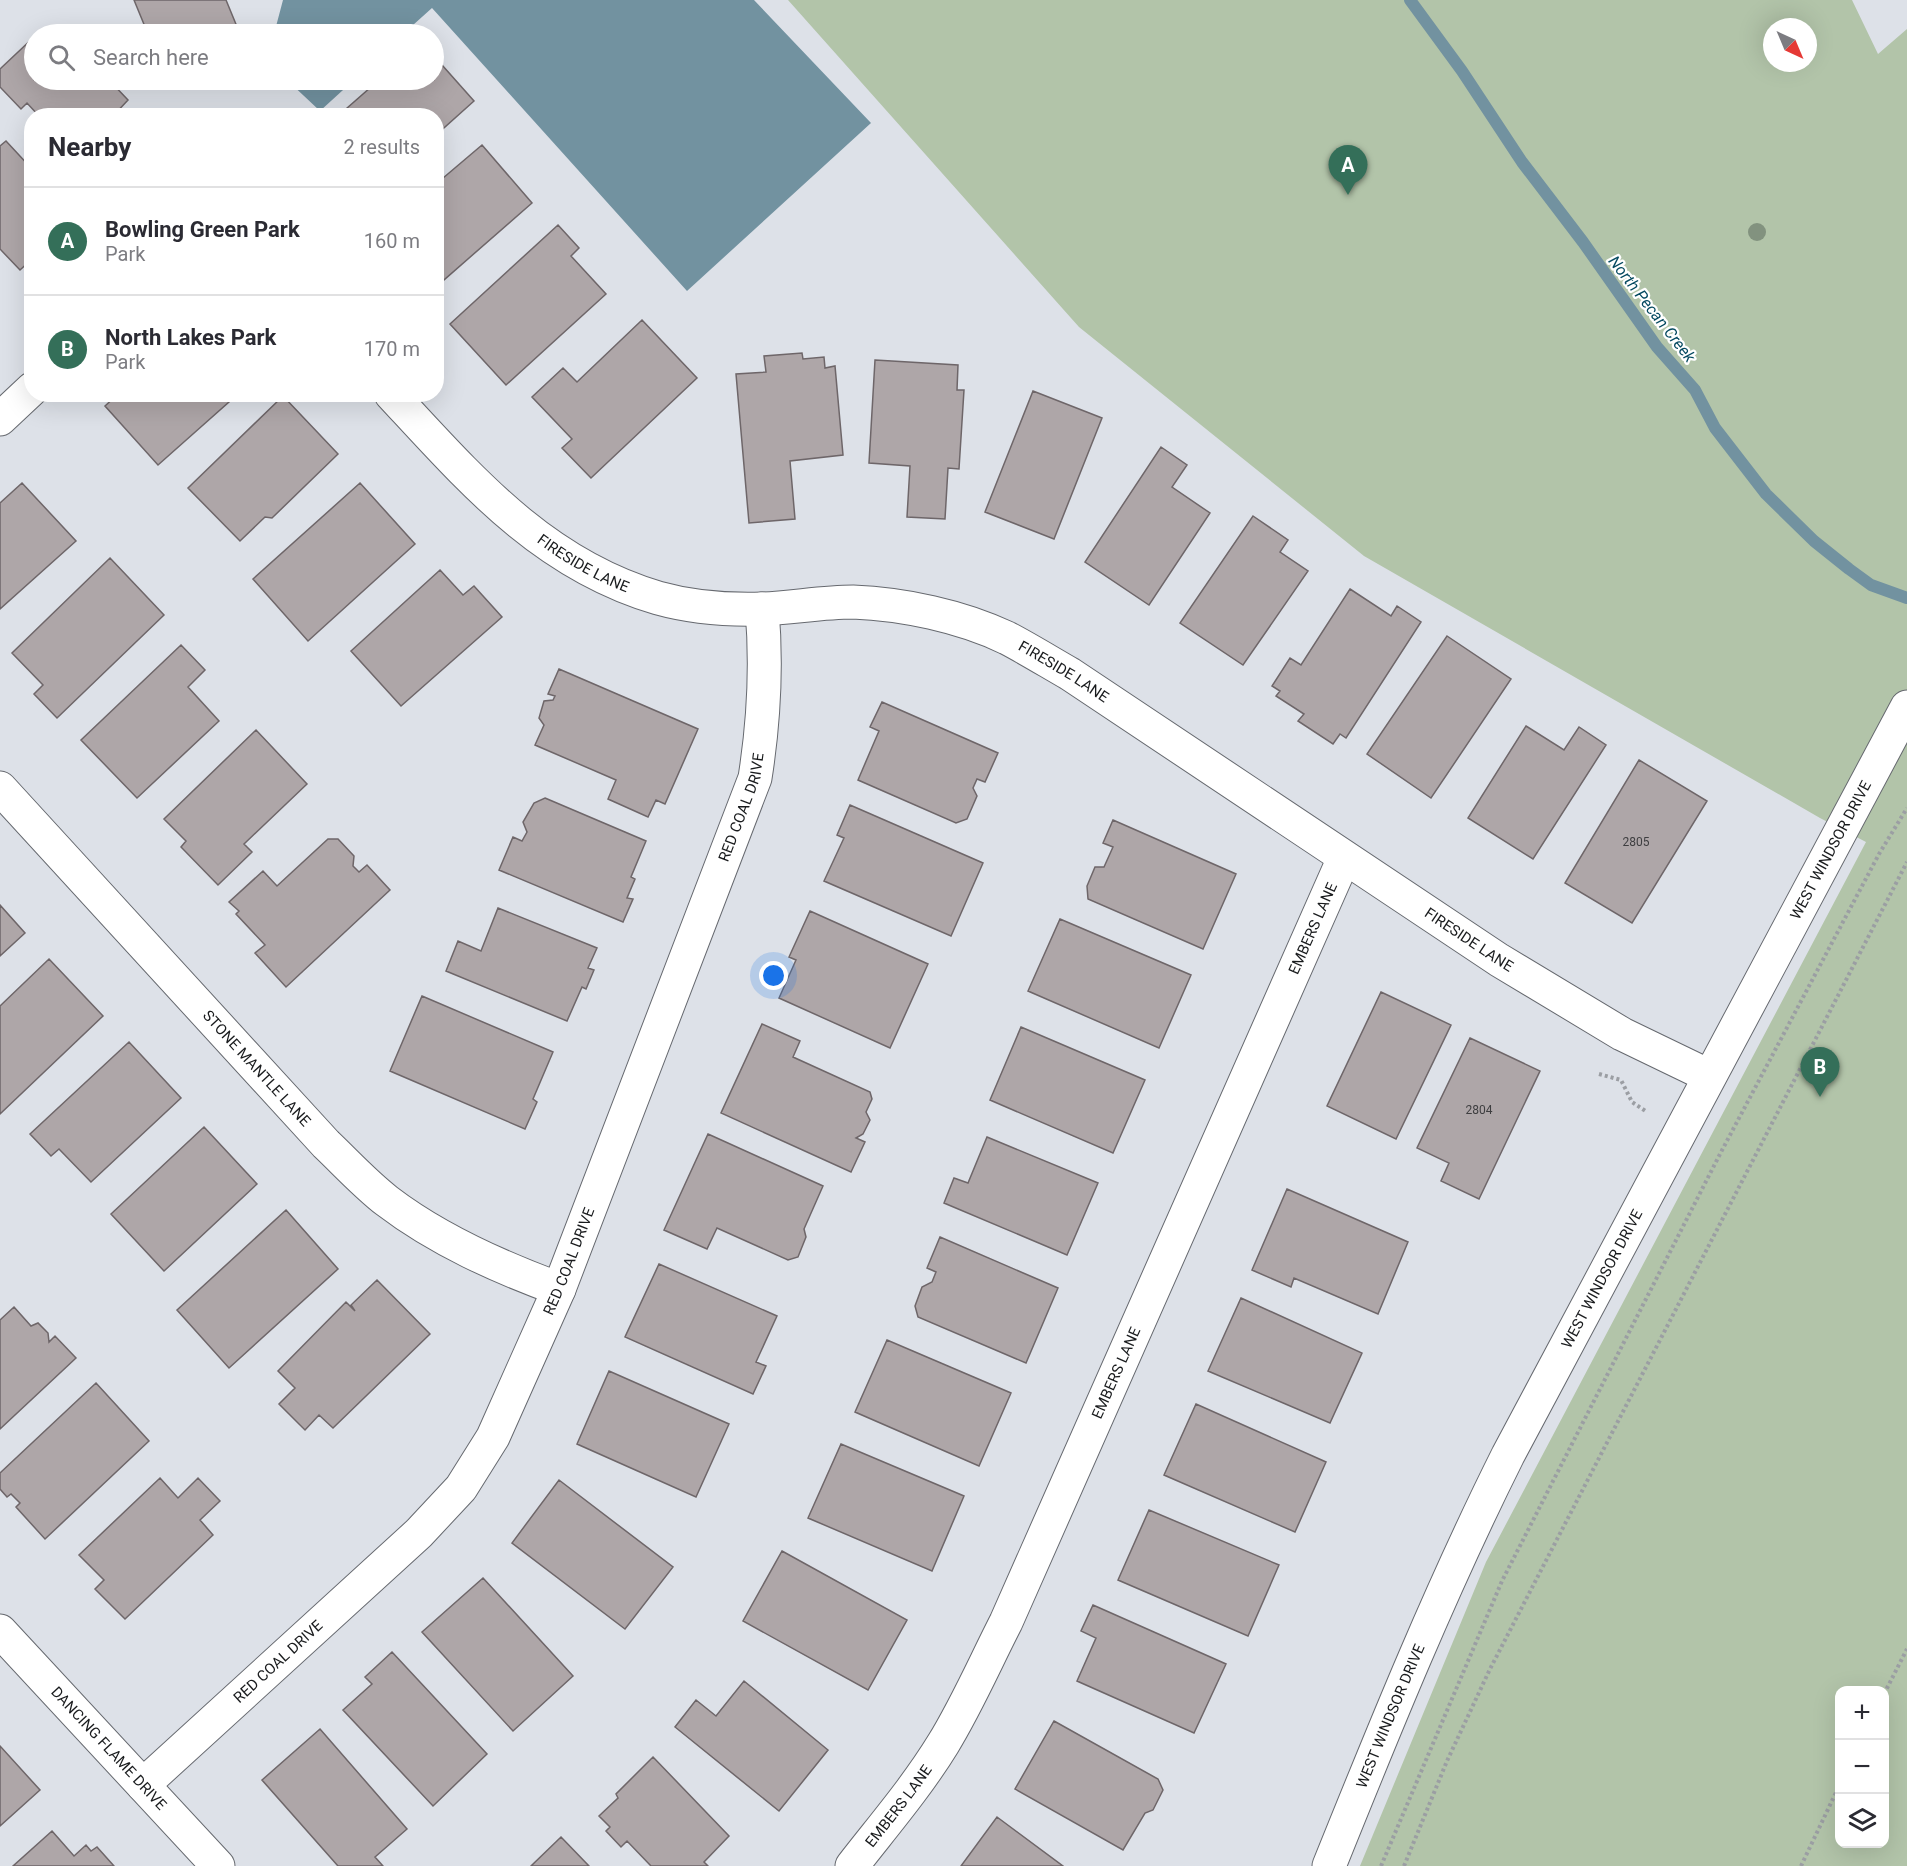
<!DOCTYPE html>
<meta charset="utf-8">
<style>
:root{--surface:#fff;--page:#f7f7f7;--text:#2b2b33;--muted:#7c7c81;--line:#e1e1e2;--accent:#346f59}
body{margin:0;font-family:Roboto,sans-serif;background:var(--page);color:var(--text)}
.controls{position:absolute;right:18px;bottom:18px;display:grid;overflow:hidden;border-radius:12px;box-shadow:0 6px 24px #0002}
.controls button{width:54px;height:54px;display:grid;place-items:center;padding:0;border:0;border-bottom:2px solid var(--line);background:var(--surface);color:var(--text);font:30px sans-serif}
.compass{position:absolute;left:1763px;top:18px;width:54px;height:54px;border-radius:50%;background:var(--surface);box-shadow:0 6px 24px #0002;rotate:136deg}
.you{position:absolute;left:774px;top:976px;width:21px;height:21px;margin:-15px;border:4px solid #fff;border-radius:50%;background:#1a73e8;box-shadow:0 0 0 9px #1a73e833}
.badge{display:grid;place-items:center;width:39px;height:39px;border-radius:50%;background:var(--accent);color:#fff;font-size:20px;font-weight:700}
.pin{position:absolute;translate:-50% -50px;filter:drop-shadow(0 2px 3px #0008)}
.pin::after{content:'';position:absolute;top:32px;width:21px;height:18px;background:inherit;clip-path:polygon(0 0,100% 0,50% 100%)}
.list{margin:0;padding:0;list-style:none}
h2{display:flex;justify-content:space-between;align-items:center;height:78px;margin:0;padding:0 24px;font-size:26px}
h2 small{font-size:20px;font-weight:400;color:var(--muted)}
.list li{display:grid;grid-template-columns:39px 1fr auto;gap:18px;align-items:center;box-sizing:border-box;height:108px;padding:0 24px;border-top:2px solid var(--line)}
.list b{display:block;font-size:22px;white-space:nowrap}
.list p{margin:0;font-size:20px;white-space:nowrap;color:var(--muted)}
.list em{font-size:20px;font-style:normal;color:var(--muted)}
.icon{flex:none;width:33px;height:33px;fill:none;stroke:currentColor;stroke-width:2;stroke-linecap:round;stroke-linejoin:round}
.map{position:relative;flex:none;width:1907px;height:1866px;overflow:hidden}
.search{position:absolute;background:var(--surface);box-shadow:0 6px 24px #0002;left:24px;top:24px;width:420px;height:66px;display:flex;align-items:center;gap:15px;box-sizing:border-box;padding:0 21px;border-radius:33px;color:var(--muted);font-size:22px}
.panel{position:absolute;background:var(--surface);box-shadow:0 6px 24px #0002;left:24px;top:108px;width:420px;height:294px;border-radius:24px}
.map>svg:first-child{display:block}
</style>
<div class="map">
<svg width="1907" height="1866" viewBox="0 0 1907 1866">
<rect width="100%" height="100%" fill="#dde1e8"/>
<path fill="#b2c4a9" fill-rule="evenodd" d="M788,0H1852L1878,54L1907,29V1866H1360L1486,1562L1866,842L1820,818L1364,556L1079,327ZM1772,27H1808V63H1772ZM1840,1690H1884V1844H1840Z"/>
<path fill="#7292a0" d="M283,0H754L871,123L687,291L432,8L403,34H274Z
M287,80H354L320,111Z"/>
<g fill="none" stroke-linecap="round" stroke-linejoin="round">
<path stroke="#7292a0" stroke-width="12" d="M1410,0L1462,71L1522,162L1583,242L1657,347L1695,390L1715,428L1766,494L1814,541L1849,569L1871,585L1907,598"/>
</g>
<path fill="#aea6a8" stroke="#6e6669" stroke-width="1.5" d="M134,0H226L240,34H148Z
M58,25L67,34H48Z
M34,37V80H109L128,100L113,116H39L27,103L21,109L0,87V69Z
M434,56L474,101L436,135V116H338L379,80H434Z
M6,141L32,169V259L20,270L0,249V146Z
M482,145L532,203L437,286L436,184Z
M558,225L579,248L571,256L606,294L506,385L450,324Z
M642,320L697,378L591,478L562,448L572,439L532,397L563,368L577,382Z
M802,353L803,359L824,357L825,368L835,366L843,455L790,461L795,519L749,523L736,374L766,372L764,356Z
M875,360L958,365L957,390H964L959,469L948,468L945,519L907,517L910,466L869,463Z
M1033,391L1102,418L1054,539L985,512Z
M118,394H238L158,465L105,406Z
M283,396L338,454L272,518L265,517L240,541L188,488Z
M1161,447L1187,465L1172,487L1210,513L1149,605L1085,562Z
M22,483L76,541L0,609V503Z
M360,483L415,544L308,641L253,579Z
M1253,516L1288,540L1280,552L1308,571L1243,665L1180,623Z
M110,558L164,615L57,718L34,694L43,685L12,653Z
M440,570L463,595L474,586L502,617L401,706L351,651Z
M1350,589L1391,616L1397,606L1421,622L1346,738L1340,734L1333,744L1298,721L1304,714L1276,696L1280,691L1272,686L1290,658L1301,665Z
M1447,636L1511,679L1431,798L1367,754Z
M181,645L205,670L188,687L219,721L137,798L81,740Z
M559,669L698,729L665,804L656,800L648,817L608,799L616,780L535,745L544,725L539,718L544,701L553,700L555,696L548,694Z
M882,702L998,753L985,782L977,779L973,788L977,796L967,819L956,823L858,780L879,731L870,727Z
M1526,726L1564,750L1579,727L1606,745L1533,859L1468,818Z
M256,730L307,784L244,844L252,852L218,885L181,847L186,841L164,819Z
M1639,760L1707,801L1632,923L1565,883Z
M545,798L646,841L631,877L635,879L627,898L633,899L623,922L499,870L513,837L522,841L527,832L523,822L534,803Z
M850,805L983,863L951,936L824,881L844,838L837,835Z
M1113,820L1236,874L1203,949L1088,899L1087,886L1095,867H1104L1113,847L1103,843Z
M328,839H338L354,856L353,866L359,872L367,865L390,890L286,987L255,953L265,945L236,914L239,911L229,902L263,871L277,886Z
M0,905L25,933L0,956Z
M498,908L597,948L588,968L594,970L586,989L582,987L567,1021L446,971L458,941L481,951Z
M810,911L928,964L890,1048L779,998L796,960L789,957Z
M1060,919L1191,975L1159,1048L1028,991Z
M49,959L103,1016L0,1114V1006Z
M1381,992L1451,1025L1396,1139L1327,1106Z
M422,996L553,1052L533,1099L537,1102L525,1129L390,1071Z
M762,1024L800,1041L793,1057L870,1092L872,1099L866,1112L870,1120L863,1134L856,1138L865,1142L851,1172L721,1113Z
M1021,1027L1145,1080L1113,1153L990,1100Z
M1470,1038L1540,1071L1479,1199L1441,1181L1449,1163L1417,1148Z
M129,1042L181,1098L91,1182L59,1149L51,1156L30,1134Z
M204,1127L257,1184L164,1271L111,1214Z
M708,1134L823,1186L804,1229L806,1237L798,1257L788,1260L717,1228L707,1249L664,1230Z
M987,1137L1098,1183L1067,1255L944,1203L954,1178L968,1183Z
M1287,1189L1408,1242L1378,1314L1294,1278L1291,1287L1252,1270Z
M286,1210L338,1269L229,1368L177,1310Z
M940,1237L1058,1288L1026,1363L918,1317L915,1306L922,1287L932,1282L936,1272L927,1268Z
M659,1264L777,1316L756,1362L766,1366L753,1394L625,1337Z
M377,1280L430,1334L333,1428L319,1415L305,1430L279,1404L295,1388L278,1371L346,1302L355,1311L351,1305Z
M1241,1298L1362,1353L1330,1423L1208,1371Z
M14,1307L31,1326L38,1323L48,1333L49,1342L55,1336L76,1358L0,1429V1320Z
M887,1340L1011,1393L979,1466L855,1412Z
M609,1371L729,1424L696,1497L577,1444Z
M96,1383L149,1441L45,1539L16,1507L20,1503L11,1494L7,1497L0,1489V1473Z
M1196,1404L1326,1462L1295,1532L1164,1475Z
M841,1444L964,1496L932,1571L808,1518Z
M160,1478L178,1498L198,1478L220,1501L200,1520L213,1535L125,1619L95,1589L104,1580L79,1555Z
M559,1480L673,1567L625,1629L512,1543Z
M1149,1510L1279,1565L1248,1636L1118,1580Z
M782,1551L907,1620L868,1690L743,1621Z
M483,1578L573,1676L513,1731L422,1632Z
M1093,1605L1226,1664L1194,1733L1077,1681L1096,1638L1081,1631Z
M392,1652L487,1754L433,1806L343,1710L372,1684L365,1677Z
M744,1681L828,1750L779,1811L675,1727L696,1700L716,1716Z
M1054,1721L1158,1779L1163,1790L1153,1810L1145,1813L1123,1850L1015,1789Z
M320,1729L407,1829L375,1857L383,1866H338L262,1780Z
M0,1746L40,1790L0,1826Z
M653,1757L729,1836L704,1862L708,1866H651L627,1841L621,1847L606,1831L610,1827L599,1816L618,1798L616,1794Z
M997,1817L1063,1866H961Z
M52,1831L74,1856L86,1845L91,1851L97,1847L114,1866H13Z
M561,1837L589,1866H531Z"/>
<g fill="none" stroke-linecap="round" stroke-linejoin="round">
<g stroke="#66696f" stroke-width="35">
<g id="minor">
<path id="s1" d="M391,394C470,479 542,564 658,598C690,607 729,610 762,609C792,608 822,602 853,602C903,604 961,616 1007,638C1028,649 1049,662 1070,674L1499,960L1622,1034L1709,1076"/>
<path d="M0,419L32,389"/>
<path id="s2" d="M0,788L326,1144C346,1163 365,1184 387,1201C438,1240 499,1267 559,1289"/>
<path id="s3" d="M0,1631L218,1866"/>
<path id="s4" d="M143,1785L419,1533L461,1488L493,1437L559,1289L755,778C764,721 767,667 762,609"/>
<path id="s5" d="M852,1866C883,1826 916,1788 943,1744C967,1705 985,1663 1006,1622L1344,858"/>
</g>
</g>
<g stroke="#66696f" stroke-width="35">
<g id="tertiary">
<path id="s6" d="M1329,1866C1385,1727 1441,1589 1508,1455L1907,707"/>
</g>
</g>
<path stroke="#9b9ea3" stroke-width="4" stroke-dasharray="3 3" stroke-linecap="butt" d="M1599,1074L1621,1080L1632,1102L1647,1112
M1884,1694L1907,1649
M1381,1866L1502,1581L1720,1154L1879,854L1907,808
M1404,1866L1447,1761L1490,1669L1907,862
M1801,1866L1840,1784"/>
<use href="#minor" stroke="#fff" stroke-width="33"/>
<use href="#tertiary" stroke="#fff" stroke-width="33"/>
</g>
<circle fill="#82927f" cx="1757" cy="232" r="9"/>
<g text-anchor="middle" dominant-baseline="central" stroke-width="4.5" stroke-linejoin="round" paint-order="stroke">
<g font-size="12" fill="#3e3e40">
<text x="1636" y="842">2805</text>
<text x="1479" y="1110">2804</text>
</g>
<g font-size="15" fill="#191b1d" stroke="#fff">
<text stroke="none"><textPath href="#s1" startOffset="258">FIRESIDE LANE</textPath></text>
<text stroke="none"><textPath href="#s1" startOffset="762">FIRESIDE LANE</textPath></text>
<text stroke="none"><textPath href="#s4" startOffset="1173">RED COAL DRIVE</textPath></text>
<text stroke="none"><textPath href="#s6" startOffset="1134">WEST WINDSOR DRIVE</textPath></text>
<text stroke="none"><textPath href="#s5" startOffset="1048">EMBERS LANE</textPath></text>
<text stroke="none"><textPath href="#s1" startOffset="1248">FIRESIDE LANE</textPath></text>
<text stroke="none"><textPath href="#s2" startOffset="380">STONE MANTLE LANE</textPath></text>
<text stroke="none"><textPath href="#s4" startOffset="687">RED COAL DRIVE</textPath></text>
<text stroke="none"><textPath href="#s6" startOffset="648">WEST WINDSOR DRIVE</textPath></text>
<text stroke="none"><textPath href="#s5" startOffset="562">EMBERS LANE</textPath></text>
<text stroke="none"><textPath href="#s4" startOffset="183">RED COAL DRIVE</textPath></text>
<text stroke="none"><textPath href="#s6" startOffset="162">WEST WINDSOR DRIVE</textPath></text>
<text stroke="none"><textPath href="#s3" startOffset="160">DANCING FLAME DRIVE</textPath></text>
<text stroke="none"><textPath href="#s5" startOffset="76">EMBERS LANE</textPath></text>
</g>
<g font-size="16" font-style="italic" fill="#044960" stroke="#fff">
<text transform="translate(1652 309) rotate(52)">North Pecan Creek</text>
</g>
</g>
</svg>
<div class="controls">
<button>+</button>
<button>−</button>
<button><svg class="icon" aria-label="layers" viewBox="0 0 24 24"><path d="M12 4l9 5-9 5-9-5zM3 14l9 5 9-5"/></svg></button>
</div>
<svg class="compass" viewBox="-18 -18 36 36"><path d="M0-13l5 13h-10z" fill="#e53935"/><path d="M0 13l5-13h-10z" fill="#7c7c81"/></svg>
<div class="you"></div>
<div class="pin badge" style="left:1348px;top:195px">A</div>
<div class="pin badge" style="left:1820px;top:1097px">B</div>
<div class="search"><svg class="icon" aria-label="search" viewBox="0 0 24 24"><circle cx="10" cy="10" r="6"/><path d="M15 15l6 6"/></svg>Search here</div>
<section class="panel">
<h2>Nearby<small>2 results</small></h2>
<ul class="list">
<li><span class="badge">A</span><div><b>Bowling Green Park</b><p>Park</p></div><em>160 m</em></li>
<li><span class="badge">B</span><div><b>North Lakes Park</b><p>Park</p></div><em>170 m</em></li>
</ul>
</section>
</div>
